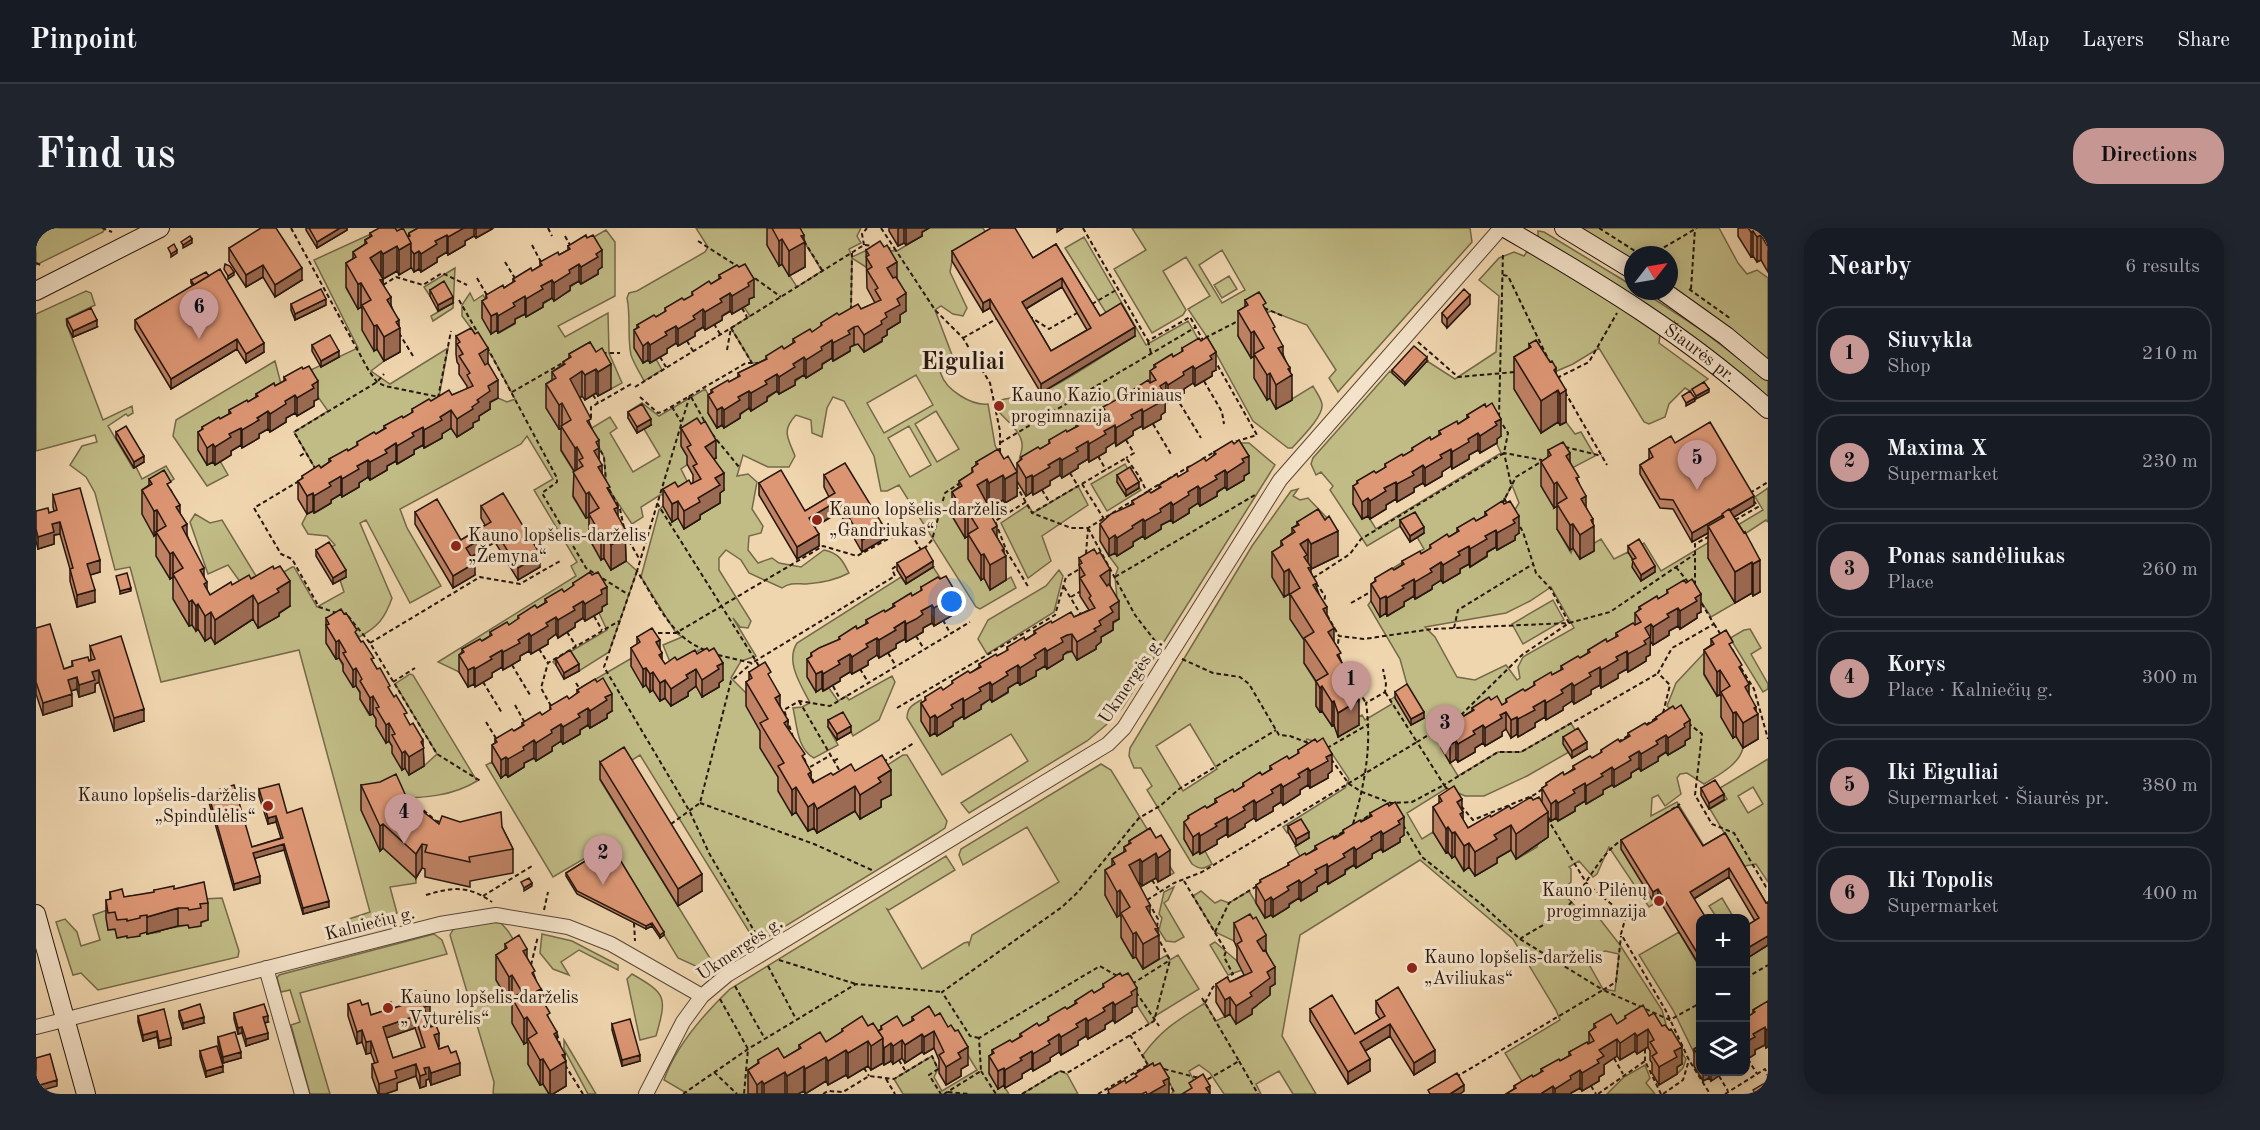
<!DOCTYPE html>
<meta charset="utf-8">
<style>
:root{--surface:#171b24;--page:#20242c;--text:#f1f3f6;--muted:#9ea1a6;--line:#363941;--accent:#c59692}
body{margin:0;font-family:"Old Standard TT",serif;background:var(--page);color:var(--text)}
.controls{position:absolute;right:18px;bottom:18px;display:grid;overflow:hidden;border-radius:12px;box-shadow:0 3px 15px #0003}
.controls button{width:54px;height:54px;display:grid;place-items:center;padding:0;border:0;border-bottom:2px solid var(--line);background:var(--surface);color:var(--text);font:30px sans-serif}
.compass{position:absolute;left:1588px;top:18px;width:54px;height:54px;border-radius:50%;background:var(--surface);box-shadow:0 3px 15px #0003;rotate:59deg}
.you{position:absolute;left:916px;top:374px;width:21px;height:21px;margin:-15px;border:4px solid #fff;border-radius:50%;background:#1a73e8;box-shadow:0 0 0 9px #1a73e833}
.badge{display:grid;place-items:center;width:39px;height:39px;border-radius:50%;background:var(--accent);color:#111;font-size:20px;font-weight:700}
.pin{position:absolute;translate:-50% -50px;filter:drop-shadow(0 2px 3px #0008)}
.pin::after{content:'';position:absolute;top:32px;width:21px;height:18px;background:inherit;clip-path:polygon(0 0,100% 0,50% 100%)}
.list{margin:0;padding:0;list-style:none}
h2{display:flex;justify-content:space-between;align-items:center;height:78px;margin:0;padding:0 24px;font-size:26px}
h2 small{font-size:20px;font-weight:400;color:var(--muted)}
.list li{display:grid;grid-template-columns:39px 1fr auto;gap:18px;align-items:center;box-sizing:border-box;height:96px;margin:0 12px 12px;padding:0 12px;border:2px solid var(--line);border-radius:24px}
.list b{display:block;font-size:22px;white-space:nowrap}
.list p{margin:0;font-size:20px;white-space:nowrap;color:var(--muted)}
.list em{font-size:20px;font-style:normal;color:var(--muted)}
.icon{flex:none;width:33px;height:33px;fill:none;stroke:currentColor;stroke-width:2;stroke-linecap:round;stroke-linejoin:round}
.map{position:relative;flex:none;width:1732px;height:866px;overflow:hidden;border-radius:24px}
header{display:flex;align-items:center;gap:36px;box-sizing:border-box;height:84px;padding:0 30px;background:var(--surface);border-bottom:2px solid var(--line)}
header strong{font-size:28px}
nav{display:flex;gap:33px;margin-inline-start:auto;font-size:21px}
.intro{display:flex;align-items:center;justify-content:space-between;box-sizing:border-box;height:144px;padding:0 36px}
h1{margin:0;font-size:42px}
.button{padding:15px 27px;border-radius:24px;background:var(--accent);color:#111;font-size:21px;font-weight:700}
main{display:flex;gap:36px;padding:0 36px}
aside{flex:1;background:var(--surface);border-radius:24px;box-shadow:0 3px 15px #0003}
.map>svg:first-child{display:block}
</style>
<header>
<strong>Pinpoint</strong>
<nav><a>Map</a><a>Layers</a><a>Share</a></nav>
</header>
<div class="intro"><h1>Find us</h1><a class="button">Directions</a></div>
<main>
<div class="map">
<svg width="1732" height="866" viewBox="0 0 1732 866">
<rect width="100%" height="100%" fill="#f0d6af"/>
<filter id="stains"><feTurbulence type="fractalNoise" baseFrequency=".00333" numOctaves="4"/><feColorMatrix values="0 0 0 0 .2 0 0 0 0 .09 0 0 0 0 .02 0 0 0 .5 -.17"/></filter>
<radialGradient id="worn" r=".72"><stop offset=".6" stop-color="#630" stop-opacity="0"/><stop offset="1" stop-color="#630" stop-opacity=".3"/></radialGradient>
<path fill="#c1bc86" stroke="#74694a" stroke-width="1.5" fill-rule="evenodd" d="M0,0H69L67,4L0,37Z
M348,0H411L310,60L322,81L325,79L335,96L338,122L341,121L348,133L335,143L354,156L412,120L403,169L280,242L258,204L292,183L273,156L171,237L177,234L179,236L184,233L192,247L171,258L137,208L140,192L239,133L245,156L322,120L278,32Z
M660,0H734L731,17L743,37L746,36L761,59L786,43L764,7L762,0H825L821,8L825,15L813,21L816,29L831,22L861,23L886,8L884,5L893,0H947L950,5L946,15L916,33L914,44L931,80L927,88L917,86L905,78L899,82L916,127L906,132C905,137 903,142 905,146C910,162 936,178 952,176L959,217L964,229L932,308L941,324L945,352L948,350L954,361L975,349L980,360L944,381L940,379L863,257L851,263H845L838,228L808,173L797,169L791,180L786,209L776,205L775,192L760,187C745,203 752,210 759,228L753,239H732L707,227L701,248L712,246L721,254L716,281L727,298L725,305L713,308L712,322L722,335L736,330L743,335L765,339L788,322C803,325 807,333 813,345C800,352 785,355 770,356C760,356 755,354 746,360L713,345L705,332L690,322L683,330V342L715,393L712,400L704,399L697,390L720,428L705,433L695,450L713,468L748,559L756,586L760,584L772,603L778,600L781,605L819,583L825,591L842,543L867,527H871L911,593L909,600L900,606L715,719L711,714L717,710L604,527L564,552L677,735L666,741L642,730L573,616L517,649L450,537L456,534L465,549L470,546L472,549L488,539L487,536L498,530L500,532L516,523L515,520L525,513L527,516L543,507L542,503L552,497L554,500L571,490L554,472L546,459L601,427L607,458L610,457L614,464L617,462L624,473L629,470L635,478L660,458L667,469L679,426L665,421L636,439L627,417L646,409L640,405L605,349L623,282L627,278L642,290L648,301L663,292L662,288L684,275L669,236L680,229L646,217L655,234L645,241L654,259L641,266L624,267L605,279L607,289L596,296L570,257L568,229L554,201L574,189L581,200L574,205L597,244L624,228L608,201L615,197L592,190V184L606,175L623,188L669,161L679,177L672,185L681,200L686,197L688,200L713,180L715,183L741,163L743,166L768,147L770,149L796,130L798,133L813,124L812,120L822,116L828,124L846,114L845,111L849,103L864,94L844,31L830,39L816,30L815,85L725,135H716L695,100L714,88L708,79L712,73L607,135L612,132L614,134L620,131L626,142L608,153C604,145 598,136 595,127C591,108 595,89 591,70L593,65L601,63L669,24L672,19ZM880,147L897,177L848,205L831,175ZM900,183L923,221L901,234L879,196ZM873,198L895,237L874,249L852,210Z
M1096,0H1434L1436,14L1302,164L1293,150L1300,142L1271,97L1235,83L1223,88L1202,108L1215,130L1218,128L1228,145L1231,171L1234,170L1240,181L1277,158C1280,164 1285,170 1286,176C1288,188 1264,211 1256,220H1252L1217,193L1171,109L1152,81L1174,68L1150,29L1127,43L1150,82L1147,87L1116,105L1078,41L1110,22ZM1186,22L1209,62L1186,75L1163,37Z
M1542,0H1683L1702,35L1711,46L1721,42L1732,50V132L1670,82L1633,57V27H1597V34Z
M570,2L579,14V68L522,98L529,109L572,85L573,125L586,155L575,161L566,145L554,139L526,200L525,223L539,245L537,269L550,290L553,288V311L565,332L568,330L575,342L590,333L601,343L573,424L543,443L534,428L520,437L517,434L571,402L563,385L565,380L571,376L423,444L402,434L540,348L535,338L541,334L498,262L517,251L491,208L485,216L364,281L371,300L405,358L374,375L330,292L324,295L356,370C349,390 342,399 323,409L309,393L291,415L300,431L303,430L317,459L320,458L326,469L324,471L333,487L337,486L343,496L340,498L350,514L353,513L373,546L388,538L401,526L359,456L374,446L377,447L441,553C417,568 388,570 360,570L344,623L347,620L380,650V655L354,659L361,685L316,699L313,691L334,684L263,422L125,454L94,339L79,342L59,265L50,249L34,237L46,218L61,214L59,207L0,223V86L50,63L55,65L59,77L30,91L31,97L67,192L96,178L97,185L92,188L90,186L72,198L97,240L100,239L106,251L130,238L138,251L128,258L121,306L134,350L137,349L147,365L160,402L162,401L169,412L175,409L179,416L217,391L223,400L254,378L238,350L256,339H258L281,379L308,364L304,352L309,348L293,320L299,317L291,308L272,306L266,296L271,286L277,283L279,285L294,276L293,273L305,266L307,268L322,259L321,256L332,249L334,252L350,242L349,239L360,233L362,236L378,226L376,223L387,217L389,220L405,210L404,207L415,200L421,209L437,199L436,196L452,176L462,170L471,174L479,171L457,130L426,88V77L434,65L438,73L447,67L456,81L463,105L479,96L477,92L489,86L490,88L516,70L518,72L534,63L533,60L543,53L544,56L538,20Z
M1502,3L1508,4L1597,58V63H1606L1664,101L1732,153V171L1669,117L1502,9Z
M1048,9L1110,117L1152,93L1171,127L983,239C982,232 985,227 986,220C988,206 972,194 963,184L965,172C978,168 992,171 1006,164C1037,150 1069,126 1099,108L1074,91L1029,20Z
M1492,22L1610,94L1624,107L1623,115L1672,151L1654,163L1649,160L1633,176L1629,189L1613,196L1608,194L1563,120L1537,136L1479,161L1505,204L1522,194L1525,197L1530,194L1539,206L1545,204L1559,228L1534,241L1518,280L1521,278L1531,295L1521,301L1535,325L1537,320L1544,331L1555,317L1565,311L1578,331L1592,324L1600,336L1597,339L1605,352L1603,318L1608,315L1625,343L1727,282L1719,269L1732,260V294L1730,292L1672,330L1699,375L1675,389L1657,361L1656,369L1405,520L1422,548L1462,524H1485L1535,495L1542,507L1528,516L1533,524L1491,548L1448,568H1429L1411,560L1371,585L1386,611L1397,604L1410,625L1412,624L1416,630L1419,628L1427,642L1433,639L1439,648L1458,632L1475,622L1481,631L1501,619L1506,598L1520,590L1523,592L1538,583L1537,580L1549,573L1551,576L1566,566L1565,563L1576,557L1578,559L1594,550L1593,546L1603,540L1605,543L1630,524L1632,527L1637,483L1631,478L1640,455L1670,423L1668,447L1681,468L1684,466L1694,483L1685,489L1697,510L1700,508L1707,520C1703,537 1682,547 1668,556L1651,545L1644,546L1641,550L1645,566L1629,578L1622,567L1616,570L1615,588L1641,574L1668,618L1689,606L1674,581L1691,571L1684,560L1732,531V654L1720,636L1703,639L1622,670L1624,672L1613,679L1573,619L1561,646L1557,649L1543,633L1533,639L1535,641V654L1525,663L1541,680L1556,681L1584,717L1626,782L1631,800L1650,831L1647,840L1641,846L1618,802L1490,860L1469,825L1524,792L1520,782L1477,711L1384,632L1264,707L1246,808L1280,866H1257L1243,843L1220,856L1225,866H1188L1174,845L1163,837L1153,843L1165,866H1135L1138,863L1125,840L1112,837L1107,827C1126,801 1142,792 1169,775L1180,793L1194,786L1200,795L1215,786L1214,783L1221,778L1213,704L1198,713L1179,704L1157,668L1165,663L1179,675L1185,672L1193,675L1213,663L1229,690L1235,687L1237,689L1263,670L1265,672L1281,663L1279,660L1291,653L1293,656L1318,637L1320,640L1336,630L1335,627L1345,621L1347,624L1364,613L1350,577L1265,630L1259,619L1272,610L1264,597L1251,605L1247,599L1309,560L1313,551L1291,518L1271,511L1270,514L1279,529L1148,611L1157,626L1169,623L1176,636C1168,641 1164,642 1156,636L1111,562L1116,558L1105,540H1098L1093,528L1094,520L1216,318L1255,263L1262,261L1257,268L1264,272L1272,270L1293,292L1248,368L1253,366L1264,384L1278,429L1268,435L1281,456L1280,478L1284,484L1286,483L1296,498L1298,497L1303,509L1320,490L1326,487L1329,492L1356,476L1354,472L1372,460L1364,431L1332,377L1335,373L1352,388L1367,378L1366,375L1378,368L1380,371L1395,362L1394,359L1405,352L1407,355L1423,345L1422,342L1433,336L1435,338L1451,329L1449,326L1460,319L1462,322L1478,312L1477,309L1483,305L1474,290L1483,275L1476,257L1460,289L1346,357L1341,350L1388,321L1381,309L1387,306L1378,290L1331,318L1294,262L1297,258L1285,244L1280,247L1275,236L1277,230L1354,143L1369,157L1391,133L1419,151L1460,124L1463,68L1443,52L1463,30L1478,24L1488,28ZM1465,208L1459,212L1465,225L1340,301L1332,288L1326,291L1317,276ZM1515,359L1538,400L1487,429L1482,439L1484,450L1481,452L1470,437L1439,452L1421,449L1399,409L1389,399L1470,385L1494,373ZM1154,496L1181,541L1147,563L1120,518ZM1717,559L1727,576L1712,585L1702,568ZM1569,723L1583,726L1579,763L1567,761L1550,731Z
M419,40L417,80L397,93L395,88L417,75L394,68L388,59Z
M1193,48L1201,61L1186,70L1178,57Z
M1194,215H1213L1239,237L1087,479L1070,497L1051,513L933,585L925,575L992,533L975,506L906,547L871,490C871,480 876,477 885,472L901,507L927,488L929,491L954,471L956,474L972,465L970,461L982,454L984,457L999,448L998,444L1009,438L1011,441L1027,431L1025,428L1036,423L1041,432L1059,421L1058,419C1065,407 1072,398 1083,391L1079,349L1082,340L1073,328L1079,325L1081,327L1097,318L1096,315L1107,308L1109,311L1125,301L1124,298L1135,292L1137,294L1153,285L1152,282L1162,275L1164,278L1189,259L1191,262L1212,245Z
M1089,236L1094,245L1081,254L1090,268L1103,260L1105,262L1071,283L1055,256Z
M1042,258L1052,277L1006,308L1015,333L992,350L965,295L992,277L997,285Z
M159,286L174,295L186,292L220,348L205,355L192,337L172,346L154,294Z
M897,339L913,363L786,460L788,463L793,460L802,473L810,468L813,472L856,448L859,454L843,492L817,508L815,504L792,499L802,517L778,530C761,521 761,497 757,480L766,479L774,475C765,457 749,434 761,415L865,349L870,356Z
M1023,342L1027,348L1018,384L951,426L942,411L952,392L1010,358Z
M1517,372L1528,392L1487,416L1476,396Z
M1714,401L1725,420L1715,426L1732,456V461L1727,464L1695,412L1696,409L1708,402Z
M1065,536L1075,542L1138,645L1134,647L1125,632L1069,667L1081,688L1084,687L1094,704L1085,710L1097,730L1100,729L1107,741L1131,727L1134,732L1142,727L1163,761L1119,788L1118,793L1113,796L1092,763L953,846L962,860L967,857L973,866H867L858,851L896,828L902,841L898,849L906,863L941,842L918,805L712,866H652L628,852C640,817 668,786 694,761L910,628L919,642L853,682L851,681L886,741L928,715L932,714L933,717L936,707L1023,654L991,599L927,637L923,627L925,621Z
M1138,659L1132,672L1128,675L1148,709L1139,714L1130,713L1123,702L1126,690L1123,686L1128,664Z
M186,670L203,723L202,729L62,762L45,745L37,747L20,694L29,691L41,704L45,718L64,712L57,687L74,681L72,702C85,700 98,707 111,704V706L124,704V702L152,697L153,700L172,692L168,671Z
M1686,670L1698,690H1681L1673,678Z
M455,694L465,695L472,703L492,735L476,772L488,816L491,814L501,830L492,836L504,857L507,856L513,866H457L458,854L414,707L418,700Z
M1643,704L1664,740V831L1662,833L1637,782L1603,727Z
M398,706L406,712L411,726L264,765L294,866H274L255,797L264,794L254,762L245,764L241,750L243,747Z
M506,706L536,713L582,737V742L543,722L525,734L533,747L517,741L504,725Z
M1179,714L1201,733L1206,742L1192,747L1174,717Z
M1732,717V791L1710,807V730Z
M596,746C631,766 631,769 620,808L604,812L591,751Z
M528,812L560,866H552L528,821Z
M1609,837L1614,850L1610,855L1619,866H1571L1588,849Z
M1024,843L1031,846L1042,866H986Z"/>
<g fill="none" stroke-linecap="round" stroke-linejoin="round">
<g stroke="#584636" stroke-width="16">
<path id="minor" d="M230,740L266,866
M0,799L404,696L460,687L532,699L575,716L666,768
M610,866L647,794L666,768L691,747L1072,516L1088,500L1244,252L1465,0"/>
</g>
<g stroke="#26160e" stroke-width="20">
<g id="secondary">
<path id="s1" d="M1469,0C1562,54 1652,108 1732,181"/>
<path d="M1528,0L1597,42"/>
<path d="M0,63L124,0"/>
<path d="M1627,63L1690,108L1732,143"/>
<path d="M0,686L50,866"/>
</g>
</g>
<path stroke="#26160e" stroke-width="2" stroke-dasharray="4.5 3" stroke-linecap="butt" d="M66,0L76,4
M255,0L333,143L341,154L349,158L403,169
M512,0L516,8
M845,0L859,21
M1047,0L1112,113L1154,89L1168,114
M1563,0L1602,25
M529,8L535,19
M662,13L701,38
M768,13L786,42
M496,17L506,36
M828,17L826,6L831,0
M850,20L859,21L899,82L927,110L954,155L964,203V226
M1615,27L1661,0
M469,34L480,52
M0,35L7,38
M713,46L745,69
M1467,47L1472,48L1515,137
M441,50L452,69
M347,57L360,49L387,57L406,45L431,57
M1653,61L1695,91
M1655,61L1659,1
M423,72L443,107
M1056,76L1082,61
M706,80L711,89
M1228,80L1247,88
M815,82L816,25
M993,88L1013,101L1041,85
M678,96L684,106
M363,105L377,128
M927,110L960,91
M1169,110L1204,92
M651,113L657,123
M1112,113L1115,125
M1382,114L1422,149L1479,144
M451,119L521,250V254L506,265L550,340L593,367
M691,122L695,100L828,17L838,18
M566,125H584
M624,129L630,139
M1178,131L1221,207L1195,215
M1521,150L1553,134L1581,85
M1168,153L1186,184L1188,196
M599,159L695,100L716,135
M476,164L530,133
M1529,164L1571,237
M557,167L562,175
M604,169L622,185L628,183L710,135H723
M1140,169L1165,210
M402,170L415,103
M636,179L645,194
M1463,189L1467,24
M555,190V179L597,155
M1117,196L1136,228
M676,206L703,239
M1090,212L1098,225L1090,230
M964,215L1160,99
M561,216L568,229L570,253
M1529,219L1566,228
M264,228L270,224
M1062,228L1070,242
M1166,231L1180,223
M280,242L258,204L341,154L348,146
M1034,245L1042,258
M263,253L218,280L245,326L256,331L283,379L301,385
M1046,256L1068,291
M1475,256L1468,225L1506,232
M980,257L996,285L1090,230L1103,248L1111,264L1052,300H1035L996,285
M573,261L584,281L588,300
M1006,262L1014,275
M1112,263L1154,238
M1714,265L1732,254
M1468,270L1472,277
M990,274L959,293L971,324L993,360
M621,275L723,438
M962,275L969,287
M1466,276L1480,249L1508,232
M1699,292L1722,279L1718,273
M1052,300L1099,387L1123,418
M589,306L604,332
M888,321L896,312L909,265L924,255
M1050,326L1052,300
M1640,339L1652,354
M601,343L568,439L654,584L673,625L724,713
M1079,349L1219,267
M1277,350L1314,326L1325,311L1468,225L1472,205L1465,194
M1280,355L1289,368L1288,376
M1659,357V316L1674,308
M1028,359L1045,387
M1035,369L1045,363
M1315,375L1336,363
M1291,387L1303,408L1328,411L1396,401L1533,395L1515,361L1500,345L1487,304L1482,295
M312,388L334,415L401,526L446,554
M558,388L566,402
M907,392L914,405
M1678,396L1685,407
M1418,400L1422,382L1497,336
M531,404L540,418
M622,405H640L787,318L821,328L852,311L874,304L885,322
M880,408L888,421
M334,415L444,349L484,356L524,333
M503,421L512,435
M669,422C634,409 620,372 601,343L654,167L670,196
M1301,423L1303,408
M852,425L860,438
M682,427L716,435L859,348L856,341L863,336
M1146,431L1177,445L1204,449L1213,456L1243,507L1254,508L1275,516
M476,437L494,467
M1705,440L1718,461L1732,511
M824,441L832,454
M1311,444L1330,475
M357,454L379,440
M447,454L466,485
M540,455L545,463
M797,458L804,471
M763,473L805,545
M479,477L489,495
M515,478L505,460L512,435L583,393
M861,480L1019,387L1030,349L1045,340
M1627,485L1634,457L1622,445L1636,420L1678,396L1663,371
M1425,487L1486,427L1533,395L1574,384L1659,326
M450,494L461,512
M1652,495L1666,506L1659,567L1676,596L1698,605L1730,659L1732,660
M1410,496L1381,514L1408,557L1462,524H1485L1621,446
M1610,497L1620,490
M757,509L748,482L763,473L794,478L934,394
M1582,514L1595,506
M1291,520L1333,496
M768,530L778,555
M1295,531L1313,556L1326,564L1355,575L1376,574L1408,557L1412,562
M1554,532L1567,524
M798,533L803,530
M847,534L878,515
M774,539L795,527
M664,575L778,616L838,643
M1425,578L1437,592L1498,567L1508,560
M381,581L385,580L400,593L406,594
M1629,586L1644,576
M1511,590L1551,656L1590,688L1585,706L1630,783L1653,832L1674,866
M1322,595L1335,586
M635,596L664,575L695,453L716,435
M1317,596C1329,555 1336,518 1330,475L1349,464L1350,456L1347,441
M1367,597L1386,629L1444,675L1484,711C1498,701 1518,693 1530,680C1550,660 1563,626 1586,612
M1297,610L1307,604
M1269,628L1282,620
M1116,652L1124,664
M1148,653L1190,723L1188,729L1197,746L1189,751
M390,667C416,659 432,657 456,674
M447,668L496,638
M508,682L512,664
M598,695L599,713
M1121,699L1122,691L1111,672L1138,655L1166,644L1381,514L1349,464
M1179,704L1193,675L1221,658
M1484,711L1567,762L1580,754L1585,708
M743,732L820,756
M495,737L502,708
M732,738L760,791
M1710,750L1732,737
M1096,756L1134,732
M699,758L729,811
M505,761L508,767L510,782
M1100,764L1123,798
M1166,770L1203,833L1169,853
M684,771L712,821L708,866
M1169,775L1177,759L1182,756
M521,806L525,820
M1094,807L1112,837L1116,838
M943,810L934,808L906,764L1026,679L1042,664L1103,590L1124,578L1143,561L1240,502
M1609,821V833
M1578,830L1587,846
M1712,831L1721,846
M863,832L870,844
M1203,833L1222,866
M529,837L547,866
M828,840L833,848
M1128,841L1163,850
M945,843L960,866
M678,844L701,866
M1683,848L1692,863
M1420,849L1567,762L1634,792L1664,775
M850,851L859,866
M1132,853L1139,866
M1555,858L1560,866
M912,864L933,866
M647,866L712,821L820,756L906,764
M787,866L792,863L807,864L833,848L858,851L896,828L902,841L893,847L905,866
M908,866L945,843L943,810L1064,738L1083,749
M986,866L1024,843L1031,845L1118,793L1134,732L1122,710
M1062,866L1112,837
M1562,866L1609,833L1625,866
M1627,866L1647,852L1653,832
M1689,866L1729,841L1732,848"/>
<use href="#minor" stroke="#f5e4cb" stroke-width="14"/>
<use href="#secondary" stroke="#f5e4cb" stroke-width="18"/>
</g>
<path fill="#bf8265" stroke="#26160e" stroke-width="1.5" fill-rule="evenodd" d="M270,0H311V2L281,20L270,2Z
M382,0L456,1L440,10L438,8L429,13V17L412,27L411,24L401,30V34L385,44L383,41L378,44L375,39L363,47L361,43L347,51V56L363,98L364,124L348,133L341,121L338,123L326,102V80L325,79L322,81L310,59V35L317,31V24L329,16V12L334,9V5L361,3L372,9L373,5Z
M731,0H764L768,12L769,39L753,48L746,36L743,38L731,17Z
M853,0H893L886,4V8L870,17L868,15L862,18L853,3Z
M1702,0H1732V44L1725,32L1721,34L1717,28L1715,29L1702,8Z
M1020,16L1064,88L1099,108L1005,165L954,80L947,84L916,33V23L997,30ZM1026,59L1051,102L1015,123L990,81Z
M532,18L566,39L562,42V46L545,56L543,53L534,58V62L518,73L516,70L507,75V79L490,89L489,86L479,91V95L462,105L461,102L455,106L446,90V73L450,71V67L468,60L477,54V51L496,43L504,38V34L523,27L532,22Z
M193,20L266,52L239,69L227,49L210,59L193,33Z
M830,22L861,51L870,83L864,87V94L851,102V107L846,110V113L828,124L822,116L818,117L814,119V123L797,133L796,130L786,136V140L770,150L768,147L759,152V157L743,166L741,163L731,169V173L715,183L713,180L704,186V190L688,200L686,197L681,200L672,185V167L675,165V162L693,154L702,149V145L730,131V128L748,121L757,115V111L776,104L785,98V95L803,87L825,81L839,75L831,60Z
M683,47L718,69L713,71V76L696,86L694,83L686,88V92L669,102L667,99L659,104V108L642,118L640,115L631,121V125L614,135L612,132L607,135L598,120V102L601,100V97L620,89L629,84V80L648,72L656,68V64L675,56L683,51Z
M155,52L228,124L210,135L201,121L135,161L99,101V92L157,58L155,55Z
M394,62L417,75L402,83L394,68Z
M1209,72L1230,83L1254,144L1256,172L1240,181L1234,170L1231,172L1218,150V128L1215,130L1202,108V83L1209,79Z
M255,76L290,77L259,92L255,82Z
M1434,76L1411,100L1406,94V85Z
M31,91L61,99L37,109L31,97Z
M420,108L452,135L462,170L454,174V181L443,188V192L437,195V199L421,209L415,200L406,206V210L388,220L387,217L378,222V226L361,236L360,233L351,238V242L334,252L332,249L323,255V259L306,269L305,266L295,272V275L278,285L277,283L271,286L262,271V253L266,251V248L285,240L293,234V231L312,223L321,218V214L340,206L348,201V198L367,190L376,185V181L395,173L416,167L431,161V158L423,146V137L421,134L420,126Z
M554,114L575,161L562,168L560,165L549,172L546,168L544,170L563,219V232L566,245L589,307L590,333L575,342L568,330L565,332L553,310V289L550,290L537,268L538,243L525,222V200L523,201L510,180V156L516,152V144L527,137V134L533,130V126Z
M1493,116L1520,145L1530,194L1524,197L1522,194L1505,205L1478,161V129L1493,120Z
M276,117L303,129L285,139L276,123Z
M1146,120L1180,142L1176,144V148L1159,158L1157,155L1148,161V165L1132,175L1130,172H1129V184L1125,187V191L1107,201L1106,198L1097,203V207L1080,218L1079,214L1070,220V224L1053,234L1052,231L1042,237V240L1026,250L1024,247L1014,253V257L997,267L996,264L990,268L981,253V268L969,275L967,272L953,280V285L961,309L968,325L970,352L954,362L948,350L945,352L932,331V308L929,310L916,288V264L923,259V253L936,245V240L940,237V234L968,231L981,243V235L985,232V229L1004,221L1013,216V212L1031,204L1040,199V196L1059,188L1067,183V179L1086,172L1095,167V163L1114,155V143L1118,140V137L1137,129L1146,124Z
M1391,133L1369,157L1356,145V142Z
M248,149L282,171L278,173V178L261,188L259,185L250,190V194L234,204L232,201L223,206V210L206,220L205,217L195,223V227L179,237L177,234L171,237L162,222V204L166,202V199L184,191L193,186V182L212,174L220,169V166L239,158L248,153Z
M592,184L615,197L601,205L592,190Z
M1431,187L1465,208L1461,211V215L1444,225L1442,222L1433,227V231L1416,241L1415,238L1406,244V248L1389,258L1387,255L1378,260V264L1361,274L1360,271L1350,277V281L1334,291L1332,288L1326,291L1317,276V258L1321,256V253L1340,245L1349,240V236L1367,228L1376,223V220L1395,212L1403,207V203L1422,196L1431,190Z
M645,200L680,230L678,231L688,262L684,265V275L664,287V291L648,301L642,290L636,294L627,278V261L642,259L657,255V247L651,236V228L645,218Z
M80,204L108,234L98,240L80,210Z
M1639,215L1718,277L1698,289L1708,305L1709,304L1724,364L1717,368L1716,365L1699,375L1672,330V305L1656,314L1637,281L1624,280L1604,246V237L1613,231V221Z
M1512,222L1534,234L1543,255L1550,279L1557,296L1558,323L1544,331L1537,320L1534,322L1521,301V278L1518,280L1505,258V234L1512,229Z
M1178,224L1213,245L1208,248V252L1191,262L1189,259L1181,264V268L1164,278L1162,275L1153,281V285L1137,295L1135,292L1125,297V301L1109,311L1107,308L1097,314V318L1081,328L1079,325L1073,328L1064,313V296L1096,276V273L1115,265L1123,260V257L1142,249L1151,244V240L1170,233L1178,227Z
M788,247L848,311L826,324L803,284L779,299L783,318L761,331L723,267V255L769,283L793,269L788,259Z
M1081,247L1103,260L1090,268L1081,254Z
M113,251L135,262L144,285L151,307L168,349L171,362L174,367L196,357L215,351L254,378L243,385V388L222,400L217,391L179,416L175,409L169,413L162,401L160,403L156,397L153,398L137,371V349L134,351L120,328V306L118,308L106,286V262L113,257Z
M17,267L64,344L54,347L59,374L41,379L34,353V341L24,306L18,307V316L2,321L0,313V283L13,285L18,283L17,279Z
M445,278L504,339L482,352L459,314L435,329L439,347L417,360L379,296V284L425,312L449,297L445,290Z
M1449,284L1483,305L1479,308V312L1461,322L1460,319L1451,324V328L1434,339L1433,336L1424,341V345L1407,355L1405,352L1396,358V361L1379,371L1378,368L1368,374V378L1351,388L1350,385L1344,389L1335,373V356L1339,353V350L1358,342L1366,337V333L1385,326L1394,321V317L1413,309L1421,304V300L1440,293L1449,288Z
M1364,292L1388,305L1374,314L1364,298Z
M1261,294L1302,328L1275,341V340V344L1291,388L1298,415L1312,450L1323,497L1302,509L1298,497L1296,498L1286,483L1284,484L1280,478V453L1268,435V412L1254,391V368L1253,366L1248,369L1236,349V324L1245,319V313L1256,305V300L1261,297Z
M1592,318L1619,344L1605,353L1596,339L1597,332L1592,324Z
M280,322L310,349L297,356L280,328Z
M1043,330L1074,358L1083,391L1077,394V402L1065,409V414L1060,418V421L1041,432L1036,423L1031,424L1027,427V431L1011,441L1009,438L1000,443V448L984,457L982,454L972,460V464L956,474L954,471L945,477V481L928,491L927,488L917,494V498L901,508L899,505L894,508L885,493V475L889,473V469L907,462L916,456V453L934,445L943,439V436L961,428L971,423V419L989,412L998,406V403L1016,395L1038,389L1053,382L1044,368Z
M861,335L897,339L870,356L861,342Z
M537,355L571,376L566,379V383L549,393L547,390L539,395V399L522,410L520,406L512,412V416L495,426L493,423L484,428V432L467,442L466,439L456,445V449L439,459L438,456L432,459L423,444V427L426,424V421L446,413L454,408V404L473,397L482,391V388L501,380L509,375V371L528,364L537,358Z
M885,359L919,381L915,383V388L898,398L896,395L887,400V404L870,414L869,411L860,416V420L843,430L841,427L832,433V437L816,446L814,444L804,450V453L787,463L786,460L780,464L771,449V431L775,429V425L803,412V409L821,401L830,396V392L849,384L857,379V376L876,368L885,363Z
M1631,362L1665,384L1661,386V390L1644,401L1642,398L1633,403V407L1617,417L1615,414H1614V427L1610,429V433L1592,444L1591,441L1582,446V450L1565,460L1564,457L1555,462V466L1538,476L1536,473L1527,479V482L1510,492L1509,489L1499,495V499L1482,509L1481,506L1475,510L1470,501L1466,504V508L1449,518L1447,515L1439,520V524L1422,534L1420,531L1414,535L1405,519V502L1409,500V496L1428,488L1436,483V480L1455,472L1466,477L1470,475V471L1489,463L1498,458V454L1516,447L1525,442V438L1544,430L1552,425V422L1571,414L1580,409V405L1599,397V385L1603,382V379L1622,371L1631,366Z
M290,390L321,408L387,519L388,538L373,547L369,540L366,542L356,525V518L353,513L350,515L340,498V491L337,486L334,487L324,471V464L320,458L317,459L307,443V436L303,430L300,431L290,415Z
M0,400L28,441L36,438V433L55,432L54,418L108,493L78,503L63,454L59,456V464L43,469L41,461L35,463L36,478L7,487L0,466Z
M601,409L624,421L626,432L629,436L661,426L687,452L683,455V459L666,469L660,458L652,464V468L635,478L629,470L624,473L617,462L614,464L610,457L607,459L595,438V420L601,416Z
M1675,411L1697,422L1706,443L1713,467L1720,484L1722,511L1707,520L1700,508L1697,510L1685,489V467L1681,468L1668,446V422L1675,417Z
M520,431L543,443L528,451L520,437Z
M713,444L735,452L752,501L769,533L777,555L797,547L819,543L855,567L845,572V579L824,591L819,583L781,605L778,600L772,603L760,584L756,587L742,563V549L724,520V503L710,478V454L713,452Z
M541,462L576,483L571,486V490L554,500L552,497L544,502V506L527,516L525,513L516,519V523L500,533L498,530L488,535V539L472,549L470,546L465,550L456,534V517L459,515V511L478,503L486,498V495L506,487L514,482V478L533,471L541,465Z
M1359,464L1388,490L1375,497L1359,470Z
M1620,489L1654,510L1649,513V517L1632,527L1630,524L1622,529V533L1605,543L1603,540L1595,545V549L1578,559L1576,557L1567,562V566L1550,576L1549,573L1539,579V583L1522,593L1520,590L1515,593L1512,589V609L1480,631L1475,622L1461,630V635L1439,648L1433,639L1428,643L1419,628L1416,630L1412,624L1410,625L1397,604V579L1403,575V568L1426,582L1427,592L1432,600L1455,589L1497,572L1506,573V560L1510,558V555L1528,547L1537,541V538L1556,530L1565,525V522L1584,514L1592,509V505L1611,497L1620,492Z
M792,492L815,504L801,512L792,499Z
M1527,509L1551,521L1536,530L1527,516Z
M1262,522L1296,543L1292,546V550L1274,560L1272,557L1264,562V566L1247,577L1245,574L1237,579V583L1220,593L1218,590L1209,596V599L1192,609L1191,606L1181,612V616L1164,626L1163,623L1157,627L1148,611V594L1152,591V588L1171,580L1179,575V571L1198,564L1207,558V555L1226,547L1234,542V538L1253,531L1262,526Z
M564,534L666,663L642,678L564,551Z
M325,557L374,577L403,596L424,594L466,599L477,621V645L434,653V659L389,649V641L386,640L380,650L347,620L344,623L325,582Z
M1665,560L1688,572L1673,581L1665,567Z
M223,561L251,585L293,679L267,686L248,622L219,630L224,655L198,662L172,571V565L216,619L245,610L240,594L232,596L223,568Z
M1334,585L1368,607L1364,610V614L1347,624L1345,621L1336,626V630L1320,640L1318,637L1309,642V646L1292,656L1291,653L1281,659V663L1265,673L1263,670L1253,676V679L1237,689L1235,687L1229,690L1220,675V657L1224,655V652L1252,638V635L1270,627L1279,622V618L1298,611L1307,605V602L1325,594L1334,589Z
M1252,598L1273,610L1260,618L1252,604Z
M1114,600L1134,647L1122,654L1120,650L1106,658L1104,655L1103,656L1114,686L1122,705L1123,731L1107,741L1100,729L1097,730L1085,709V688L1084,687L1081,689L1069,667V642L1076,638V631L1088,624V619L1093,616V613Z
M1689,605L1730,675L1732,674V717L1710,731V698L1719,693L1693,649L1658,671L1665,690V740L1622,670L1617,673L1585,621V612L1667,618Z
M575,617L628,707L624,710L616,698L610,701L541,666L530,648V645Z
M138,661L172,675V692L165,694V698L153,700L152,697L142,698L111,706V704L104,706V708L91,710V708L81,710L79,701L72,702L70,690V672H74V664L88,669L118,665V662Z
M1198,695L1230,723L1239,756L1234,759V767L1216,781V786L1200,796L1194,786L1189,789L1180,774V756L1194,754L1208,747L1201,733V720L1198,713Z
M469,716L491,730L499,749L505,771L529,832L530,858L517,866H513L507,856L504,857L492,836V815L491,814L488,816L476,795V772L473,774L460,752V727L469,722Z
M1067,756L1101,778L1096,780V784L1079,795L1077,792L1069,797V801L1052,811L1050,808L1042,813V817L1025,827L1023,824L1014,830V833L997,843L996,840L986,846V850L969,860L968,857L962,861L953,845V828L956,826V822L976,814L984,809V806L1003,798L1012,793V789L1031,781L1039,776V773L1058,765L1067,760Z
M377,767L394,789L392,790L403,818H402L403,821L424,847L395,857L393,851L390,852V858L384,860L380,848L361,855V862L349,866H342L336,849V836H339L335,825L330,826L326,814L321,816L312,788V776L326,777L335,787L348,783V776L358,780L377,774ZM379,800L386,821L357,830L350,810Z
M1340,773L1399,834L1378,847L1354,808L1329,823L1334,843L1312,856L1274,793V781L1319,806L1344,791L1340,785Z
M1732,773V819L1730,820L1729,817L1719,822V826L1710,832V790L1717,785V782Z
M143,783L168,795L147,801L143,789Z
M198,785L232,794L229,795L232,811L210,818L206,805L202,806L198,791Z
M102,788L135,817L123,820L121,809L107,813L102,794Z
M899,788L932,837L925,841V848L910,857L903,845V832L898,820L888,826L886,824L869,835L866,830L857,836L855,833L848,837L847,835L835,842L832,838L812,850L810,847L792,857L790,853L769,866L768,863L762,866H712V842L722,835V832L748,830L763,821V817L790,814L806,804V801L832,798L842,803L845,801V798H867L876,793V789Z
M1589,788H1613L1646,836L1641,839V846L1623,857L1616,845V835L1614,832V823L1612,819L1601,826L1599,823L1584,832L1581,828L1568,837V846L1563,849V853L1546,863L1544,860L1535,865V866H1470L1478,861V858L1497,849L1505,845V841L1524,833L1533,828V824L1553,816V804L1558,800V796H1581L1589,791Z
M576,796L604,833L586,838L576,802Z
M182,809L205,830L187,835L182,815Z
M1665,814V843H1690L1675,853L1673,850L1667,853L1658,838V821L1662,818V815Z
M164,823L187,844L170,849L164,829Z"/>
<path fill="#9b6a52" stroke="#26160e" stroke-width="1.5" d="M304,0H311V2L281,20V14Z
M427,0H438V8L429,13V17L412,27V9Z
M440,0H456V1L440,10Z
M863,0H868V15L862,18V1Z
M870,0H893L886,4V8L870,17Z
M1021,0H1027L1021,4Z
M1717,3V28L1715,29V4Z
M411,7V24L401,30V34L385,44V26L399,13Z
M768,7V15L769,14V39L753,48V23L765,8Z
M1725,7V32L1721,34V9Z
M156,11V15L147,20V17Z
M746,11V36L743,38V13Z
M375,15V40L363,47V22Z
M361,18V43L347,51V75L344,52L347,51V26Z
M141,22V25L135,29V26Z
M566,22V39L562,42V46L545,56V39L560,26Z
M345,23V48L334,30Z
M383,23V41L378,44V26Z
M861,34V51L851,57V40Z
M543,36V53L534,58V62L518,73V55L533,42Z
M227,37V49L210,59V47Z
M266,40V52L239,69V57Z
M198,44V47L192,51V48Z
M1026,50V59L986,83V74Z
M718,51V69L713,71V76L696,86V68L712,55Z
M516,52V70L507,75V79L490,89V71L505,58Z
M325,55V79L322,81V56Z
M694,65V83L686,88V92L669,102V84L684,71Z
M870,65V83L864,87V94L851,102V107L846,110V113L828,124V107L845,93L849,85L861,71Z
M1434,67V76L1411,100V91Z
M489,68V86L479,91V95L462,105V88L477,75Z
M355,69V94L351,72Z
M417,69V75L402,83V77Z
M290,71V77L259,92V86Z
M954,71V80L947,84V75Z
M667,81V99L659,104V108L642,118V101L657,88Z
M461,85V102L455,106V88Z
M61,92V99L37,109V103Z
M363,92V100H364V124L348,133V109L360,94Z
M341,97V121L338,123V98Z
M640,98V115L631,121V125L614,135V117L629,104Z
M818,99V117L814,119V123L797,133V115L812,103Z
M1099,99V108L1005,165V156Z
M1218,103V128L1215,130V105Z
M201,111V121L135,161V151Z
M796,112V130L786,136V140L770,150V132L785,119Z
M612,114V132L607,135V118Z
M228,115V124L210,135V126Z
M1247,118V142L1242,120Z
M452,120V138L443,144V126Z
M303,123V129L285,139V133Z
M1180,124V142L1176,144V148L1159,158V141L1174,128Z
M768,129V147L759,152V157L743,166V149L757,136Z
M1391,129V133L1369,157V154Z
M575,136V161L562,168V144Z
M1157,138V155L1148,161V165L1132,175V157L1147,144Z
M1254,140V148L1256,147V172L1240,181V157Z
M1520,140V164L1522,162V194L1505,205V173L1518,142Z
M560,141V165L549,172V147Z
M546,143V168L534,176V151Z
M1234,145V170L1231,172V147Z
M741,146V163L731,169V173L715,183V165L729,153Z
M462,152V170L454,174V181L443,188V192L437,195V199L421,209V191L436,179L452,158Z
M282,153V171L278,173V178L261,188V170L276,157Z
M1130,154L1129,184L1125,187V191L1107,201V184L1124,158Z
M1673,161V164L1660,171V168Z
M1530,162V194L1524,197V166Z
M713,163V180L704,186V190L688,200V182L702,169Z
M259,167V185L250,190V194L234,204V186L249,173Z
M1659,170V173L1650,178V175Z
M526,175V200L523,201V177Z
M686,179V197L681,200V182Z
M1106,181V198L1097,203V207L1080,218V200L1095,187Z
M415,182V200L406,206V210L388,220V202L404,189Z
M232,183V201L223,206V210L206,220V202L221,190Z
M615,191V197L601,205V199Z
M1465,191V208L1461,211V215L1444,225V208L1459,194Z
M1079,197V214L1070,220V224L1053,234V216L1068,203Z
M387,199V217L378,222V226L361,236V218L376,205Z
M205,200V217L195,223V227L179,237V219L193,206Z
M1442,205V222L1433,227V231L1416,241V224L1432,211Z
M563,212V239L566,237V262L558,223L560,214Z
M680,212V230L669,236V219Z
M1052,213V231L1042,237V240L1026,250V232L1040,220Z
M360,215V233L351,238V242L334,252V234L349,222Z
M177,216V234L171,237V220Z
M541,219V244L539,245V220Z
M1415,221V238L1406,244V248L1389,258V240L1404,227Z
M1534,225V250L1530,228Z
M108,228V234L98,240V234Z
M1213,228V245L1208,248V252L1191,262V245L1206,231Z
M1024,230V247L1014,253V257L997,267V249L1012,237Z
M332,232V249L323,255V259L306,269V251L321,238Z
M1387,237V255L1378,260V264L1361,274V256L1376,244Z
M1189,242V259L1181,264V268L1164,278V261L1179,248Z
M981,244V268L969,275V251Z
M688,245V262L684,265V275L664,287V291L648,301V283L662,270L679,250Z
M967,247V272L953,280V255Z
M996,247V264L990,268V250Z
M305,248V266L295,272V275L278,285V268L293,255Z
M951,251V276L941,257Z
M1103,254V260L1090,268V262Z
M1360,254V271L1350,277V281L1334,291V273L1348,260Z
M1521,254V278L1518,280V256Z
M1162,258V275L1153,281V285L1137,295V277L1152,264Z
M553,264V287V286V289L550,290V266Z
M277,265V283L271,286V268Z
M1550,268V292L1545,271Z
M1718,268V277L1688,295V289L1687,287Z
M1332,270V288L1326,291V274Z
M803,272V284L773,302V290Z
M642,273V290L636,294V276Z
M1135,274V292L1125,297V301L1109,311V293L1124,281Z
M144,277V301L140,279Z
M582,279V303L578,281Z
M121,282V304H120V306L118,308V283Z
M932,284V308L929,310V286Z
M1686,287V296L1672,298V305L1656,314V305Z
M1483,288V305L1479,308V312L1461,322V305L1477,292Z
M1107,291V308L1097,314V318L1081,328V310L1096,298Z
M1557,291V299L1558,298V323L1544,331V307L1555,292Z
M24,294V306L18,307V316L2,321V309L16,296Z
M151,296V321L146,299Z
M1537,296V320L1534,322V297Z
M961,298V322L956,301Z
M848,299V311L826,324V312Z
M1388,299V305L1374,314V308Z
M589,301L590,333L575,342V317L586,303Z
M459,302V314L430,332V320Z
M1460,302V319L1451,324V328L1434,339V321L1449,308Z
M1302,303V328L1275,341V316Z
M568,306V330L565,332V307Z
M783,306V318L761,331V319Z
M1079,307V325L1073,328V311Z
M1272,311V336L1271,337L1264,316Z
M1433,318V336L1424,341V345L1407,355V337L1422,324Z
M968,321V329L970,328V352L954,362V337Z
M137,324V349L134,351V326Z
M504,326V339L482,352V340Z
M948,326V350L945,352V327Z
M64,332V344L51,348V336Z
M1724,332V364L1717,368V336Z
M897,333V339L870,356V350Z
M1405,334V352L1396,358V361L1379,371V354L1394,341Z
M1716,334V365L1699,375V344Z
M439,335V347L417,360V348Z
M1619,338V344L1605,353V347Z
M168,340V356L171,354V379L164,342Z
M1074,341V359L1064,365V348Z
M1253,341V366L1248,369V344Z
M310,342V349L297,356V350Z
M1378,351V368L1368,374V378L1351,388V370L1366,358Z
M254,353V378L243,385V388L222,400V376L241,361Z
M571,359V376L566,379V383L549,393V376L565,362Z
M95,360V363L84,366V363Z
M59,362V374L41,379V367Z
M919,363V381L915,383V388L898,398V380L913,367Z
M1665,366V384L1661,386V390L1644,401V383L1659,370Z
M217,367V391L179,416V392Z
M1350,368V385L1344,389V371Z
M156,372V397L153,398V374Z
M547,373V390L539,395V399L522,410V392L537,379Z
M1083,373V391L1077,394V402L1065,409V414L1060,418V421L1041,432V414L1058,401L1063,393L1074,379Z
M162,376V401L160,403V378Z
M896,377V395L887,400V404L870,414V396L885,383Z
M1291,379V403L1287,381Z
M1642,380V398L1633,403V407L1617,417V399L1631,386Z
M175,384V409L169,413V388Z
M520,389V406L512,412V416L495,426V408L510,395Z
M869,393V411L860,416V420L843,430V412L858,400Z
M1615,396L1614,427L1610,429V433L1592,444V426L1609,400Z
M1298,400V425L1292,404Z
M493,405V423L484,428V432L467,442V424L482,412Z
M1036,406V423L1031,424L1027,427V431L1011,441V423L1025,410L1031,407Z
M841,410V427L832,433V437L816,446V429L830,416Z
M303,412V430L300,431V414Z
M624,412V427L626,425V443L620,414Z
M1009,420V438L1000,443V448L984,457V440L998,427Z
M466,422V439L456,445V449L439,459V441L454,429Z
M1591,423V441L1582,446V450L1565,460V442L1580,429Z
M814,426V444L804,450V453L787,463V446L802,433Z
M687,435V452L683,455V459L666,469V452L681,438Z
M543,436V443L528,451V445Z
M982,437V454L972,460V464L956,474V457L970,444Z
M438,439V456L432,459V442Z
M1564,439V457L1555,462V466L1538,476V458L1553,445Z
M320,440V458L317,459V442Z
M610,440V457L607,459V441Z
M660,441V458L652,464V468L635,478V461L650,447Z
M63,442V454L59,456V464L43,469V457L56,444Z
M1684,442V466L1681,468V444Z
M786,443V460L780,464V446Z
M617,444V462L614,464V446Z
M41,449V461L32,464V452Z
M629,452V470L624,473V455Z
M954,454V471L945,477V481L928,491V473L943,460Z
M1536,455V473L1527,479V482L1510,492V475L1525,462Z
M1713,456V481L1709,459Z
M1286,458V483L1284,484V460Z
M36,466V478L7,487V475Z
M576,466V483L571,486V490L554,500V483L569,469Z
M744,467V492L739,470Z
M337,468V486L334,487V470Z
M927,470V488L917,494V498L901,508V490L915,477Z
M1323,472V497L1302,509V485Z
M1509,472V489L1499,495V499L1482,509V491L1497,479Z
M1298,473V497L1296,498V474Z
M1720,479V487L1722,486V511L1707,520V495L1718,480Z
M552,480V497L544,502V506L527,516V499L542,486Z
M108,481V493L78,503V490Z
M1388,484V490L1375,497V491Z
M1470,484V501L1466,504V508L1449,518V500L1464,487Z
M1700,484V508L1697,510V485Z
M899,487V505L894,508V490Z
M1481,489V506L1475,510V492Z
M752,492V516L748,495Z
M1654,492V510L1649,513V517L1632,527V510L1648,496Z
M353,495V513L350,515V497Z
M525,496V513L516,519V523L500,533V515L515,502Z
M1447,497V515L1439,520V524L1422,534V516L1437,503Z
M815,498V504L801,512V506Z
M1630,507V524L1622,529V533L1605,543V526L1620,513Z
M387,512L388,538L373,547V529L385,514Z
M498,512V530L488,535V539L472,549V531L487,519Z
M1420,513V531L1414,535V517Z
M1551,514V521L1536,530V523Z
M369,523V540L366,542V525Z
M1603,523V540L1595,545V549L1578,559V542L1593,529Z
M1296,526V543L1292,546V550L1274,560V543L1290,529Z
M470,529V546L465,550V532Z
M1576,539V557L1567,562V566L1550,576V558L1565,546Z
M1272,540V557L1264,562V566L1247,577V559L1262,546Z
M855,542V567L845,572V579L824,591V567L842,550Z
M775,544V569L772,546Z
M1549,555V573L1539,579V583L1522,593V575L1537,562Z
M1245,556V574L1237,579V583L1220,593V575L1235,562Z
M819,558V583L781,605V581Z
M760,559V584L756,587V562Z
M1688,566V572L1673,581V575Z
M1426,571V585L1427,584V609L1421,574Z
M1218,572V590L1209,596V599L1192,609V592L1207,579Z
M1520,572V590L1515,593V576Z
M778,575V600L772,603V579Z
M1512,584V609L1480,631V606Z
M240,588V594L232,596V590Z
M1191,589V606L1181,612V616L1164,626V608L1179,596Z
M1368,589V607L1364,610V614L1347,624V606L1362,593Z
M347,596V620L344,623V598Z
M1475,597V622L1461,630V635L1439,648V624L1458,607Z
M1412,599V624L1410,625V601Z
M1345,603V621L1336,626V630L1320,640V622L1335,609Z
M1273,604V610L1260,618V611Z
M1419,604V628L1416,630V605Z
M1163,605V623L1157,627V609Z
M1433,615V639L1428,643V618Z
M248,616V622L217,631V625Z
M386,616V640L380,650V626Z
M1318,619V637L1309,642V646L1292,656V639L1307,626Z
M1134,622V647L1122,654V630Z
M1120,625V650L1106,658V634Z
M1104,631V655L1093,662V637Z
M1291,636V653L1281,659V663L1265,673V655L1279,642Z
M1693,640V649L1654,673V664Z
M666,646V663L642,678V661Z
M224,648V655L198,662V656Z
M1263,652V670L1253,676V679L1237,689V672L1251,659Z
M496,655V658L488,663V660Z
M1622,661V670L1617,673V664Z
M1084,662V687L1081,689V664Z
M1235,669V687L1229,690V673Z
M293,673V679L267,686V680Z
M1114,677V701L1110,679Z
M142,680V698L111,706V689Z
M616,695V698L610,701V698Z
M1122,700V708L1123,707V731L1107,741V716L1119,701Z
M628,704V707L624,710V707Z
M1100,704V729L1097,730V706Z
M1230,707V724L1221,730V713Z
M1732,708V717L1710,731V721Z
M491,721V745L487,723Z
M1239,739V756L1234,759V767L1216,781V786L1200,796V778L1214,765L1231,744Z
M476,747V772V770V772L473,774V749Z
M1101,760V778L1096,780V784L1079,795V777L1095,764Z
M505,761V785L501,763Z
M1194,769V786L1189,789V772Z
M1077,774V792L1069,797V801L1052,811V793L1067,780Z
M394,777V789L388,791V779Z
M232,788V794L227,795V789Z
M379,788V800L347,811V799Z
M168,789V795L147,801V795Z
M491,789V814L488,816V791Z
M1050,790V808L1042,813V817L1025,827V809L1040,796Z
M1354,796V808L1324,826V814Z
M206,799V805L202,806V800Z
M1729,799V817L1719,822V826L1710,832V814L1717,806Z
M1612,801V819L1601,826V808Z
M1732,801V819L1730,820V802Z
M326,802V814L321,816V804Z
M121,803V809L107,813V807Z
M898,803V820L888,826V809Z
M521,804V829L518,806Z
M232,805V811L210,818V811Z
M403,805V818L398,819V807Z
M1599,805V823L1584,832V815Z
M886,806V824L869,835V817Z
M1023,806V824L1014,830V833L997,843V826L1012,813Z
M135,810V817L123,820V813Z
M847,810V835L835,842V818Z
M1581,811V828L1568,837V846L1563,849V853L1546,863V845L1563,822Z
M866,812V830L857,836V818Z
M335,813V825L330,826V814Z
M832,813V838L812,850V825Z
M855,815V833L848,837V820Z
M932,819V837L925,841V848L910,857V839L922,825Z
M1646,819V836L1641,839V846L1623,857V839L1638,823Z
M810,822V847L792,857V833Z
M1399,822V834L1378,847V835Z
M996,823V840L986,846V850L969,860V842L984,830Z
M205,824V830L187,835V829Z
M529,826V834L530,833V858L517,866H514V843L526,827Z
M604,827V833L586,838V832Z
M790,829V853L769,866V841Z
M507,831V856L504,857V832Z
M1334,831V843L1312,856V844Z
M424,835V847L395,857V845Z
M380,836V848L361,855V862L349,866H343V856L359,843Z
M187,838V844L170,849V843Z
M768,838V863L762,866H751V848Z
M393,839V851L390,852V858L384,860V848L388,840Z
M968,840V857L962,861V843Z
M1544,842V860L1535,865V866H1519V861L1534,848Z
M1667,843H1673V850L1667,853Z
M1675,843H1690L1675,853Z
M749,844V866H728V856Z
M1133,850V866H1113L1127,853Z
M21,852V858L0,864V858Z
M726,853V866H721V857Z
M1428,857V863L1424,866H1414Z
M1174,858V866L1170,860Z
M1517,858V866H1506V865Z"/>
<path fill="#de9775" stroke="#26160e" stroke-width="1.5" fill-rule="evenodd" d="M225,0H240L266,40L239,57L227,37L210,47L193,20Z
M273,0H304L281,14Z
M343,0H359L361,3L367,0L375,15L363,22L361,18L347,26L345,23L334,30L347,51L344,52L355,69L351,72L363,92L360,94L364,100L348,109L341,97L338,98L326,77L335,72L325,55L322,56L310,35L320,29L317,24L331,15L329,12L336,8L334,5Z
M382,0H428L412,9L411,7L399,13L401,16L385,26L383,23L378,26L375,22V15L372,9L374,8L373,5Z
M736,0H764L768,7L765,8L769,14L753,23L746,11L743,13Z
M955,0H979L997,30L1020,16L1064,88L1085,75L1099,99L1005,156L954,71L947,75L916,23ZM1026,50L1055,100L1015,123L986,74Z
M1712,0H1732V19L1725,7L1721,9L1717,3L1715,4Z
M550,7L551,10L557,7L566,22L560,26L562,29L545,39L543,36L533,42L534,45L518,55L516,52L505,58L507,61L490,71L489,68L477,75L479,78L462,88L461,85L455,88L446,73L451,70L450,67L467,57L468,60L479,53L477,51L495,40L496,43L506,37L504,34L522,24L523,27L534,21L532,18Z
M154,8L156,11L147,17L145,14Z
M844,13L848,19L851,17L861,34L851,40L857,50L860,49L870,65L861,71L864,77L849,85L851,89L845,93L846,96L828,107L822,98L818,99L812,103L814,106L797,115L796,112L785,119L786,122L770,132L768,129L757,136L759,139L743,149L741,146L729,153L731,156L715,165L713,163L702,169L704,172L688,182L686,179L681,182L672,167L677,164L675,162L692,152L693,154L704,148L702,145L731,131L730,128L746,118L748,121L759,114L757,111L774,101L776,104L786,97L785,95L801,85L803,87L822,76L825,81L845,72L839,62L842,60L831,42L836,39L830,29L833,27L830,22Z
M138,16L141,22L135,26L132,20Z
M189,36L194,38L198,44L192,48L188,41Z
M709,36L718,51L712,55L713,58L696,68L694,65L684,71L686,74L669,84L667,81L657,88L659,91L642,101L640,98L629,104L631,107L614,117L612,114L607,118L598,102L603,99L601,97L618,87L620,89L630,83L629,80L646,70L648,72L657,67L656,64L673,53L675,56L685,50L683,47L701,37L703,39Z
M184,41L228,115L210,126L201,111L135,151L99,92Z
M170,44L173,48L158,57L155,52Z
M408,53L417,69L402,77L394,62Z
M285,61L290,71L259,86L255,76Z
M1428,61L1434,67L1411,91L1406,85Z
M1223,64L1230,75L1227,77L1239,99L1237,100L1247,118L1242,120L1254,140L1252,141L1256,147L1240,157L1234,145L1231,147L1218,126L1228,120L1218,103L1215,105L1202,83L1212,77L1209,72Z
M55,80L61,92L37,103L31,91Z
M435,100L439,106L442,104L452,120L443,126L449,137L452,135L462,152L452,158L454,163L441,172L443,174L436,179L437,181L421,191L415,182L404,189L406,192L388,202L387,199L376,205L378,208L361,218L360,215L349,222L351,225L334,234L332,232L321,238L323,241L306,251L305,248L293,255L295,258L278,268L277,265L271,268L262,253L267,250L266,248L283,237L285,240L295,233L293,231L311,221L312,223L322,217L321,214L338,204L340,206L350,200L348,198L366,188L367,190L377,184L376,181L393,171L395,173L413,162L416,167L437,158L431,147L434,145L423,128L427,126L421,116L424,114L420,108Z
M294,107L303,123L285,133L276,117Z
M1171,109L1180,124L1174,128L1176,131L1159,141L1157,138L1147,144L1148,147L1132,157L1130,154L1124,158L1129,167L1123,170L1125,174L1107,184L1106,181L1095,187L1097,190L1080,200L1079,197L1068,203L1070,206L1053,216L1052,213L1040,220L1042,223L1026,232L1024,230L1012,237L1014,239L997,249L996,247L990,250L981,235L986,231L985,229L1002,219L1004,221L1014,215L1013,212L1030,202L1031,204L1042,198L1040,196L1058,185L1059,188L1069,182L1067,179L1085,169L1086,172L1097,166L1095,163L1112,152L1114,155L1120,152L1114,143L1120,139L1118,137L1136,126L1137,129L1147,123L1146,120L1163,110L1165,113Z
M1500,112L1514,134L1516,133L1520,140L1518,142L1530,162L1524,166L1522,162L1505,173L1478,129L1495,119L1493,116Z
M554,114L560,124L566,120L575,136L562,144L560,141L549,147L546,143L534,151L555,191L551,193L563,212L560,214L563,220L558,223L566,237L562,239L574,259L571,260L582,279L578,281L589,301L586,303L590,309L575,317L568,306L565,307L553,286L563,280L553,264L550,266L537,244L547,238L543,232L547,230L541,219L539,220L525,198L535,192L526,175L523,177L510,156L520,150L516,144L529,136L527,134L535,129L533,126Z
M1378,118L1391,129L1369,154L1356,142Z
M273,138L282,153L276,157L278,160L261,170L259,167L249,173L250,176L234,186L232,183L221,190L223,192L206,202L205,200L193,206L195,209L179,219L177,216L171,220L162,204L167,201L166,199L183,189L184,191L195,185L193,182L211,172L212,174L222,168L220,166L238,155L239,158L250,152L248,149L266,139L267,141Z
M1668,154L1673,161L1660,168L1656,161Z
M1654,163L1659,170L1650,175L1646,168Z
M1456,175L1465,191L1459,194L1461,197L1444,208L1442,205L1432,211L1433,214L1416,224L1415,221L1404,227L1406,230L1389,240L1387,237L1376,244L1378,247L1361,256L1360,254L1348,260L1350,263L1334,273L1332,270L1326,274L1317,258L1322,255L1321,253L1338,243L1340,245L1350,239L1349,236L1366,226L1367,228L1377,222L1376,220L1394,209L1395,212L1405,206L1403,203L1421,193L1422,196L1433,189L1431,187L1449,176L1450,179Z
M606,176L615,191L601,199L592,184Z
M661,190L665,196L669,193L680,212L669,219L688,245L679,250L684,257L662,270L664,274L648,283L642,273L636,276L627,261L639,254L642,259L653,252L655,256L665,251L657,238L661,236L651,219L655,217L645,200Z
M1674,194L1718,268L1694,282L1693,281L1686,286L1687,287L1656,305L1637,272L1624,271L1604,237L1617,229L1613,221L1635,208L1639,215Z
M90,198L108,228L98,234L80,204Z
M1203,212L1213,228L1206,231L1208,234L1191,245L1189,242L1179,248L1181,251L1164,261L1162,258L1152,264L1153,267L1137,277L1135,274L1124,281L1125,284L1109,293L1107,291L1096,298L1097,300L1081,310L1079,307L1073,311L1064,296L1075,286L1098,276L1096,273L1113,263L1115,265L1125,259L1123,257L1141,246L1142,249L1152,243L1151,240L1168,230L1170,233L1180,226L1178,224L1196,213L1198,216Z
M1527,214L1534,225L1530,228L1543,249L1540,250L1550,268L1545,271L1557,291L1555,292L1558,298L1544,307L1537,296L1534,297L1521,276L1531,270L1521,254L1518,256L1505,234L1515,227L1512,222Z
M962,221L968,231L972,228L981,244L969,251L967,247L953,255L951,251L941,257L953,279L951,280L961,298L956,301L968,321L966,322L970,328L954,337L948,326L945,327L932,306L942,300L932,284L929,286L916,264L926,258L923,253L937,244L936,240L942,236L940,234Z
M809,235L848,299L826,312L803,272L773,290L783,306L761,319L723,255L745,242L769,283L799,265L788,247Z
M1094,239L1103,254L1090,262L1081,247Z
M128,242L135,254L131,256L144,277L140,279L151,296L146,299L168,340L164,342L171,354L168,356L174,367L195,354L196,357L213,347L215,351L237,338L238,341L244,338L254,353L241,361L243,364L222,376L217,367L179,392L175,384L169,388L162,376L160,378L156,372L153,374L137,346L147,340L137,324L134,326L120,304L130,298L121,282L118,283L106,262L116,256L113,251Z
M44,260L64,332L51,336L59,362L41,367L34,341L37,340L24,294L16,296L18,304L2,309L0,301V283L12,280L13,285L21,282L17,267Z
M467,265L504,326L482,340L459,302L430,320L439,335L417,348L379,284L401,271L425,312L455,294L445,278Z
M1466,273L1468,276L1474,273L1483,288L1477,292L1479,295L1461,305L1460,302L1449,308L1451,311L1434,321L1433,318L1422,324L1424,327L1407,337L1405,334L1394,341L1396,344L1379,354L1378,351L1366,358L1368,360L1351,370L1350,368L1344,371L1335,356L1340,353L1339,350L1356,340L1358,342L1368,336L1366,333L1384,323L1385,326L1395,320L1394,317L1411,306L1413,309L1423,303L1421,300L1438,290L1440,293L1451,287L1449,284Z
M1282,281L1289,292L1293,288L1302,303L1275,316L1272,311L1264,316L1271,327L1268,329L1275,339L1272,340L1281,355L1277,357L1291,379L1287,381L1298,400L1292,404L1305,425L1301,427L1312,445L1310,446L1323,472L1302,485L1298,473L1296,474L1286,458L1284,460L1280,453L1292,446L1268,410L1278,404L1254,366L1264,360L1253,341L1248,344L1236,324L1247,317L1245,313L1259,304L1256,300L1263,297L1261,294Z
M1693,281L1708,305L1709,304L1724,332L1717,336L1716,334L1699,344L1672,298L1688,289L1686,286Z
M1379,284L1388,299L1374,308L1364,292Z
M1603,311L1619,338L1605,347L1596,332L1600,330L1592,318Z
M293,314L310,342L297,350L280,322Z
M889,319L897,333L870,350L861,335Z
M1058,321L1061,326L1064,324L1074,341L1064,348L1071,358L1073,356L1083,373L1074,379L1077,384L1063,393L1065,397L1058,401L1060,403L1041,414L1036,406L1031,407L1025,410L1027,414L1011,423L1009,420L998,427L1000,430L984,440L982,437L970,444L972,447L956,457L954,454L943,460L945,463L928,473L927,470L915,477L917,480L901,490L899,487L894,490L885,475L890,472L889,469L905,459L907,462L917,455L916,453L932,443L934,445L945,439L943,436L960,426L961,428L972,422L971,419L988,409L989,412L1000,405L998,403L1015,393L1016,395L1035,384L1038,389L1059,380L1053,370L1055,368L1044,350L1049,347L1043,337L1046,335L1043,330Z
M554,344L556,347L562,344L571,359L565,362L566,366L549,376L547,373L537,379L539,382L522,392L520,389L510,395L512,398L495,408L493,405L482,412L484,415L467,424L466,422L454,429L456,431L439,441L438,439L432,442L423,427L428,424L426,421L444,411L446,413L456,407L454,404L471,394L473,397L483,390L482,388L499,377L501,380L511,374L509,371L526,361L528,364L538,357L537,355Z
M91,345L95,360L84,363L80,348Z
M910,348L919,363L913,367L915,370L898,380L896,377L885,383L887,386L880,391L870,396L869,393L858,400L860,402L843,412L841,410L830,416L832,419L816,429L814,426L802,433L804,436L787,446L786,443L780,446L771,431L776,428L775,425L783,420L804,411L803,409L820,398L821,401L832,395L830,392L848,382L849,384L859,378L857,376L875,365L876,368L886,362L885,359L902,349L904,351Z
M1656,351L1665,366L1659,370L1661,373L1644,383L1642,380L1631,386L1633,389L1617,399L1615,396L1609,400L1614,409L1608,413L1610,416L1592,426L1591,423L1580,429L1582,432L1565,442L1564,439L1553,445L1555,448L1538,458L1536,455L1525,462L1527,465L1510,475L1509,472L1497,479L1499,482L1482,491L1481,489L1475,492L1470,484L1464,487L1466,490L1449,500L1447,497L1437,503L1439,506L1422,516L1420,513L1414,517L1405,502L1410,499L1409,496L1426,486L1428,488L1438,482L1436,480L1453,469L1455,472L1461,468L1466,477L1471,474L1470,471L1487,461L1489,463L1499,457L1498,454L1515,444L1516,447L1527,441L1525,438L1542,428L1544,430L1554,424L1552,422L1570,411L1571,414L1582,408L1580,405L1597,395L1599,397L1605,394L1599,385L1605,381L1603,379L1621,368L1622,371L1632,365L1631,362L1648,352L1650,355Z
M305,381L308,386L310,385L321,402L319,404L325,414L327,413L338,430L335,431L341,441L344,440L354,458L352,459L358,469L360,467L371,485L368,486L374,497L377,495L387,512L385,514L388,520L373,529L369,523L366,525L356,507L359,506L353,495L350,497L340,480L343,479L337,468L334,470L324,453L326,451L320,440L317,442L307,425L310,424L303,412L300,414L290,397L293,396L290,390Z
M14,396L28,441L37,438L36,433L52,429L53,433L59,431L54,418L85,408L108,481L78,490L63,442L56,444L59,452L43,457L41,449L32,452L36,466L7,475L0,454V400Z
M616,400L624,412L620,414L626,425L623,427L629,436L639,429L641,432L659,422L661,426L671,420L673,423L678,420L687,435L681,438L683,441L666,452L660,441L650,447L652,450L635,461L629,452L624,455L617,444L614,446L610,440L607,441L595,420L604,414L601,409Z
M1690,402L1697,414L1693,416L1706,437L1703,439L1713,456L1709,459L1720,479L1718,480L1722,486L1707,495L1700,484L1697,485L1685,464L1694,458L1684,442L1681,444L1668,422L1678,416L1675,411Z
M534,422L543,436L528,445L520,431Z
M729,434L735,444L732,446L744,467L739,470L752,492L748,495L769,526L766,528L775,544L772,546L777,555L795,545L797,547L815,536L819,543L846,527L855,542L842,550L845,554L824,567L819,558L781,581L778,575L772,579L760,559L756,562L742,538L748,535L724,495L732,491L710,454L716,450L713,444Z
M567,450L576,466L569,469L571,472L554,483L552,480L542,486L544,489L527,499L525,496L515,502L516,505L500,515L498,512L487,519L488,522L472,531L470,529L465,532L456,517L461,514L459,511L476,501L478,503L488,497L486,495L504,484L506,487L515,481L514,478L531,468L533,471L543,464L541,462L559,451L561,454Z
M1371,456L1388,484L1375,491L1359,464Z
M1645,477L1654,492L1648,496L1649,499L1632,510L1630,507L1620,513L1622,516L1605,526L1603,523L1593,529L1595,532L1578,542L1576,539L1565,546L1567,548L1550,558L1549,555L1537,562L1539,565L1522,575L1520,572L1515,576L1506,560L1511,557L1510,555L1527,544L1528,547L1539,541L1537,538L1554,528L1556,530L1566,524L1565,522L1582,511L1584,514L1594,508L1592,505L1609,495L1611,497L1621,491L1620,489L1637,478L1639,481Z
M807,484L815,498L801,506L792,492Z
M1542,500L1551,514L1536,523L1527,509Z
M1287,510L1296,526L1290,529L1292,533L1274,543L1272,540L1262,546L1264,549L1247,559L1245,556L1235,562L1237,565L1220,575L1218,572L1207,579L1209,582L1192,592L1191,589L1179,596L1181,598L1164,608L1163,605L1157,609L1148,594L1153,590L1152,588L1169,578L1171,580L1181,574L1179,571L1197,561L1198,564L1208,558L1207,555L1224,544L1226,547L1236,541L1234,538L1251,528L1253,531L1263,525L1262,522L1279,511L1281,514Z
M588,519L666,646L642,661L564,534Z
M360,546L374,577L376,575L403,596L406,588L424,594L465,584L466,599L477,621L433,629L434,634L389,624L391,617L386,616L380,626L347,596L344,598L325,557L344,554Z
M1679,552L1688,566L1673,575L1665,560Z
M243,556L251,585L266,580L293,673L267,680L248,616L217,625L224,648L198,656L172,565L198,557L216,619L247,610L240,588L232,590L223,561Z
M1418,558L1426,571L1421,574L1427,584L1424,586L1432,600L1454,587L1455,589L1473,578L1475,581L1495,569L1497,572L1503,569L1512,584L1480,606L1475,597L1458,607L1461,611L1439,624L1433,615L1428,618L1419,604L1416,605L1412,599L1410,601L1397,579L1406,573L1403,568Z
M1359,574L1368,589L1362,593L1364,596L1347,606L1345,603L1335,609L1336,612L1320,622L1318,619L1307,626L1309,629L1292,639L1291,636L1279,642L1281,645L1265,655L1263,652L1251,659L1253,662L1237,672L1235,669L1229,673L1220,657L1225,654L1224,652L1253,637L1252,635L1269,625L1270,627L1281,621L1279,618L1297,608L1298,611L1308,605L1307,602L1324,592L1325,594L1336,588L1334,585L1352,575L1353,578Z
M1642,578L1667,618L1689,605L1730,675L1732,674V708L1710,721V698L1723,690L1693,640L1654,664L1670,690H1665V731L1622,661L1617,664L1585,612Z
M1265,591L1273,604L1260,611L1252,598Z
M1114,600L1120,610L1125,607L1134,622L1122,630L1120,625L1106,634L1104,631L1093,637L1114,677L1110,679L1122,700L1119,701L1123,707L1107,716L1100,704L1097,706L1085,685L1094,679L1084,662L1081,664L1069,642L1079,636L1076,631L1090,623L1088,619L1095,615L1093,613Z
M575,617L628,704L624,707L616,695L610,698L541,663L530,645Z
M493,650L496,655L488,660L485,654Z
M168,654L172,675L164,676L165,680L153,682L152,680H142L111,689V687L104,688V690L91,693V691L81,692L79,684L72,685L70,672L75,671L74,664L86,661L88,669L118,664V662L138,658V661Z
M1214,686L1217,691L1220,689L1230,707L1221,713L1227,723L1229,722L1239,739L1231,744L1234,750L1214,765L1216,768L1200,778L1194,769L1189,772L1180,756L1191,749L1194,754L1216,744L1201,716L1206,713L1198,695Z
M483,707L491,721L487,723L499,743L496,745L505,761L501,763L514,785L511,787L521,804L518,806L529,826L526,827L530,833L514,843L507,831L504,832L492,811L501,805L491,789L488,791L476,770L486,764L476,747L473,749L460,727L471,720L469,716Z
M1084,745L1086,748L1092,745L1101,760L1095,764L1096,767L1079,777L1077,774L1067,780L1069,783L1052,793L1050,790L1040,796L1042,799L1025,809L1023,806L1012,813L1014,816L997,826L996,823L984,830L986,832L969,842L968,840L962,843L953,828L958,825L956,822L974,812L976,814L986,808L984,806L1001,795L1003,798L1013,792L1012,789L1029,779L1031,781L1041,775L1039,773L1056,762L1058,765L1068,759L1067,756Z
M1362,759L1399,822L1378,835L1354,796L1324,814L1334,831L1312,844L1274,781L1296,767L1319,806L1349,788L1340,773Z
M390,763L394,777L388,779L395,799L400,797L403,805L398,807L403,821L412,818L415,825L420,823L424,835L395,845L393,839L388,840L390,846L384,848L380,836L359,843L361,850L343,856L336,836L342,834L335,813L330,814L326,802L321,804L312,776L324,772L326,777L332,775L335,787L350,782L348,776L355,774L358,780L379,773L377,767ZM379,788L389,819L357,830L347,799Z
M1732,773V801L1730,802L1729,799L1717,806L1719,809L1710,814V790L1719,784L1717,782Z
M164,776L168,789L147,795L143,783Z
M228,776L232,788L227,789L232,805L210,811L206,799L202,800L198,785Z
M1607,777L1613,788L1618,785L1626,798L1629,797L1633,802L1635,801L1646,819L1638,823L1641,829L1623,839L1616,828L1621,825L1614,814L1618,812L1612,801L1601,808L1599,805L1584,815L1581,811L1563,822L1568,828L1561,832L1563,835L1546,845L1544,842L1534,848L1535,851L1519,861L1517,858L1506,865L1507,866H1470L1480,860L1478,858L1496,847L1497,849L1507,843L1505,841L1523,831L1524,833L1535,827L1533,824L1551,814L1552,816L1558,813L1553,804L1560,799L1558,796L1575,786L1581,796L1590,790L1589,788Z
M893,778L899,788L904,785L912,799L915,797L919,803L922,802L932,819L922,825L925,830L910,839L903,827L908,824L898,803L888,809L886,806L869,817L866,812L857,818L855,815L848,820L847,817V810L842,803L846,801L845,798L861,788L867,798L878,792L876,789Z
M128,781L135,810L123,813L121,803L107,807L102,788Z
M826,788L832,798L837,795L847,810L835,818L832,813L812,825L810,822L792,833L790,829L769,841L768,838L751,848L749,844L728,856L726,853L721,857L712,842L723,835L722,832L742,820L748,830L765,820L763,817L784,804L790,814L807,803L806,801Z
M594,791L604,827L586,832L576,796Z
M199,804L205,824L187,829L182,809Z
M1665,814V832L1658,821L1663,818L1662,815Z
M181,818L187,838L170,843L164,823Z
M14,826L21,852L0,858V829V830Z
M1117,835L1118,838L1124,835L1133,850L1127,853L1129,857L1113,866H1111L1110,864L1106,866H1071L1073,865L1072,862L1089,852L1090,855L1101,848L1099,846Z
M1421,845L1428,857L1414,866H1394L1392,862Z
M1167,846L1174,858L1170,860L1174,866H1146L1156,860L1153,855Z
M1732,853V866H1720L1717,862Z"/>
<g fill="#8f2418" stroke="#f5e4cb" stroke-width="2">
<circle cx="963" cy="178" r="6"/>
<circle cx="781" cy="292" r="6"/>
<circle cx="420" cy="318" r="6"/>
<circle cx="232" cy="578" r="6"/>
<circle cx="1623" cy="673" r="6"/>
<circle cx="1376" cy="740" r="6"/>
<circle cx="352" cy="780" r="6"/>
</g>
<g text-anchor="middle" dominant-baseline="central" stroke-width="6" stroke-linejoin="round" paint-order="stroke">
<g font-size="18" fill="#26160e" stroke="#f5e4cb">
<text stroke="none"><textPath href="#s1" startOffset="232">Šiaurės pr.</textPath></text>
<text transform="translate(1095 453) rotate(-56)">Ukmergės g.</text>
<text transform="translate(334 696) rotate(-14)">Kalniečių g.</text>
<text transform="translate(704 721) rotate(-34)">Ukmergės g.</text>
</g>
<g font-size="18" fill="#26160e" stroke="#f5e4cb" text-anchor="start">
<text x="975" y="168">Kauno Kazio Griniaus<tspan x="975" dy="21">progimnazija</tspan></text>
<text x="793" y="282">Kauno lopšelis-darželis<tspan x="793" dy="21">„Gandriukas“</tspan></text>
<text x="432" y="308">Kauno lopšelis-darželis<tspan x="432" dy="21">„Žemyna“</tspan></text>
<text x="220" y="568" text-anchor="end">Kauno lopšelis-darželis<tspan x="220" dy="21">„Spindulėlis“</tspan></text>
<text x="1611" y="663" text-anchor="end">Kauno Pilėnų<tspan x="1611" dy="21">progimnazija</tspan></text>
<text x="1388" y="730">Kauno lopšelis-darželis<tspan x="1388" dy="21">„Aviliukas“</tspan></text>
<text x="364" y="770">Kauno lopšelis-darželis<tspan x="364" dy="21">„Vyturėlis“</tspan></text>
</g>
<g font-size="24" font-weight="bold" fill="#26160e" stroke="#f5e4cb">
<text x="927" y="135">Eiguliai</text>
</g>
</g>
<rect width="100%" height="100%" filter="url(#stains)"/>
<rect width="100%" height="100%" fill="url(#worn)"/>
</svg>
<div class="controls">
<button>+</button>
<button>−</button>
<button><svg class="icon" aria-label="layers" viewBox="0 0 24 24"><path d="M12 4l9 5-9 5-9-5zM3 14l9 5 9-5"/></svg></button>
</div>
<svg class="compass" viewBox="-18 -18 36 36"><path d="M0-13l5 13h-10z" fill="#e53935"/><path d="M0 13l5-13h-10z" fill="#9ea1a6"/></svg>
<div class="you"></div>
<div class="pin badge" style="left:1315px;top:483px">1</div>
<div class="pin badge" style="left:567px;top:657px">2</div>
<div class="pin badge" style="left:1409px;top:527px">3</div>
<div class="pin badge" style="left:368px;top:616px">4</div>
<div class="pin badge" style="left:1661px;top:262px">5</div>
<div class="pin badge" style="left:163px;top:111px">6</div>
</div>
<aside>
<h2>Nearby<small>6 results</small></h2>
<ul class="list">
<li><span class="badge">1</span><div><b>Siuvykla</b><p>Shop</p></div><em>210 m</em></li>
<li><span class="badge">2</span><div><b>Maxima X</b><p>Supermarket</p></div><em>230 m</em></li>
<li><span class="badge">3</span><div><b>Ponas sandėliukas</b><p>Place</p></div><em>260 m</em></li>
<li><span class="badge">4</span><div><b>Korys</b><p>Place · Kalniečių g.</p></div><em>300 m</em></li>
<li><span class="badge">5</span><div><b>Iki Eiguliai</b><p>Supermarket · Šiaurės pr.</p></div><em>380 m</em></li>
<li><span class="badge">6</span><div><b>Iki Topolis</b><p>Supermarket</p></div><em>400 m</em></li>
</ul>
</aside>
</main>
